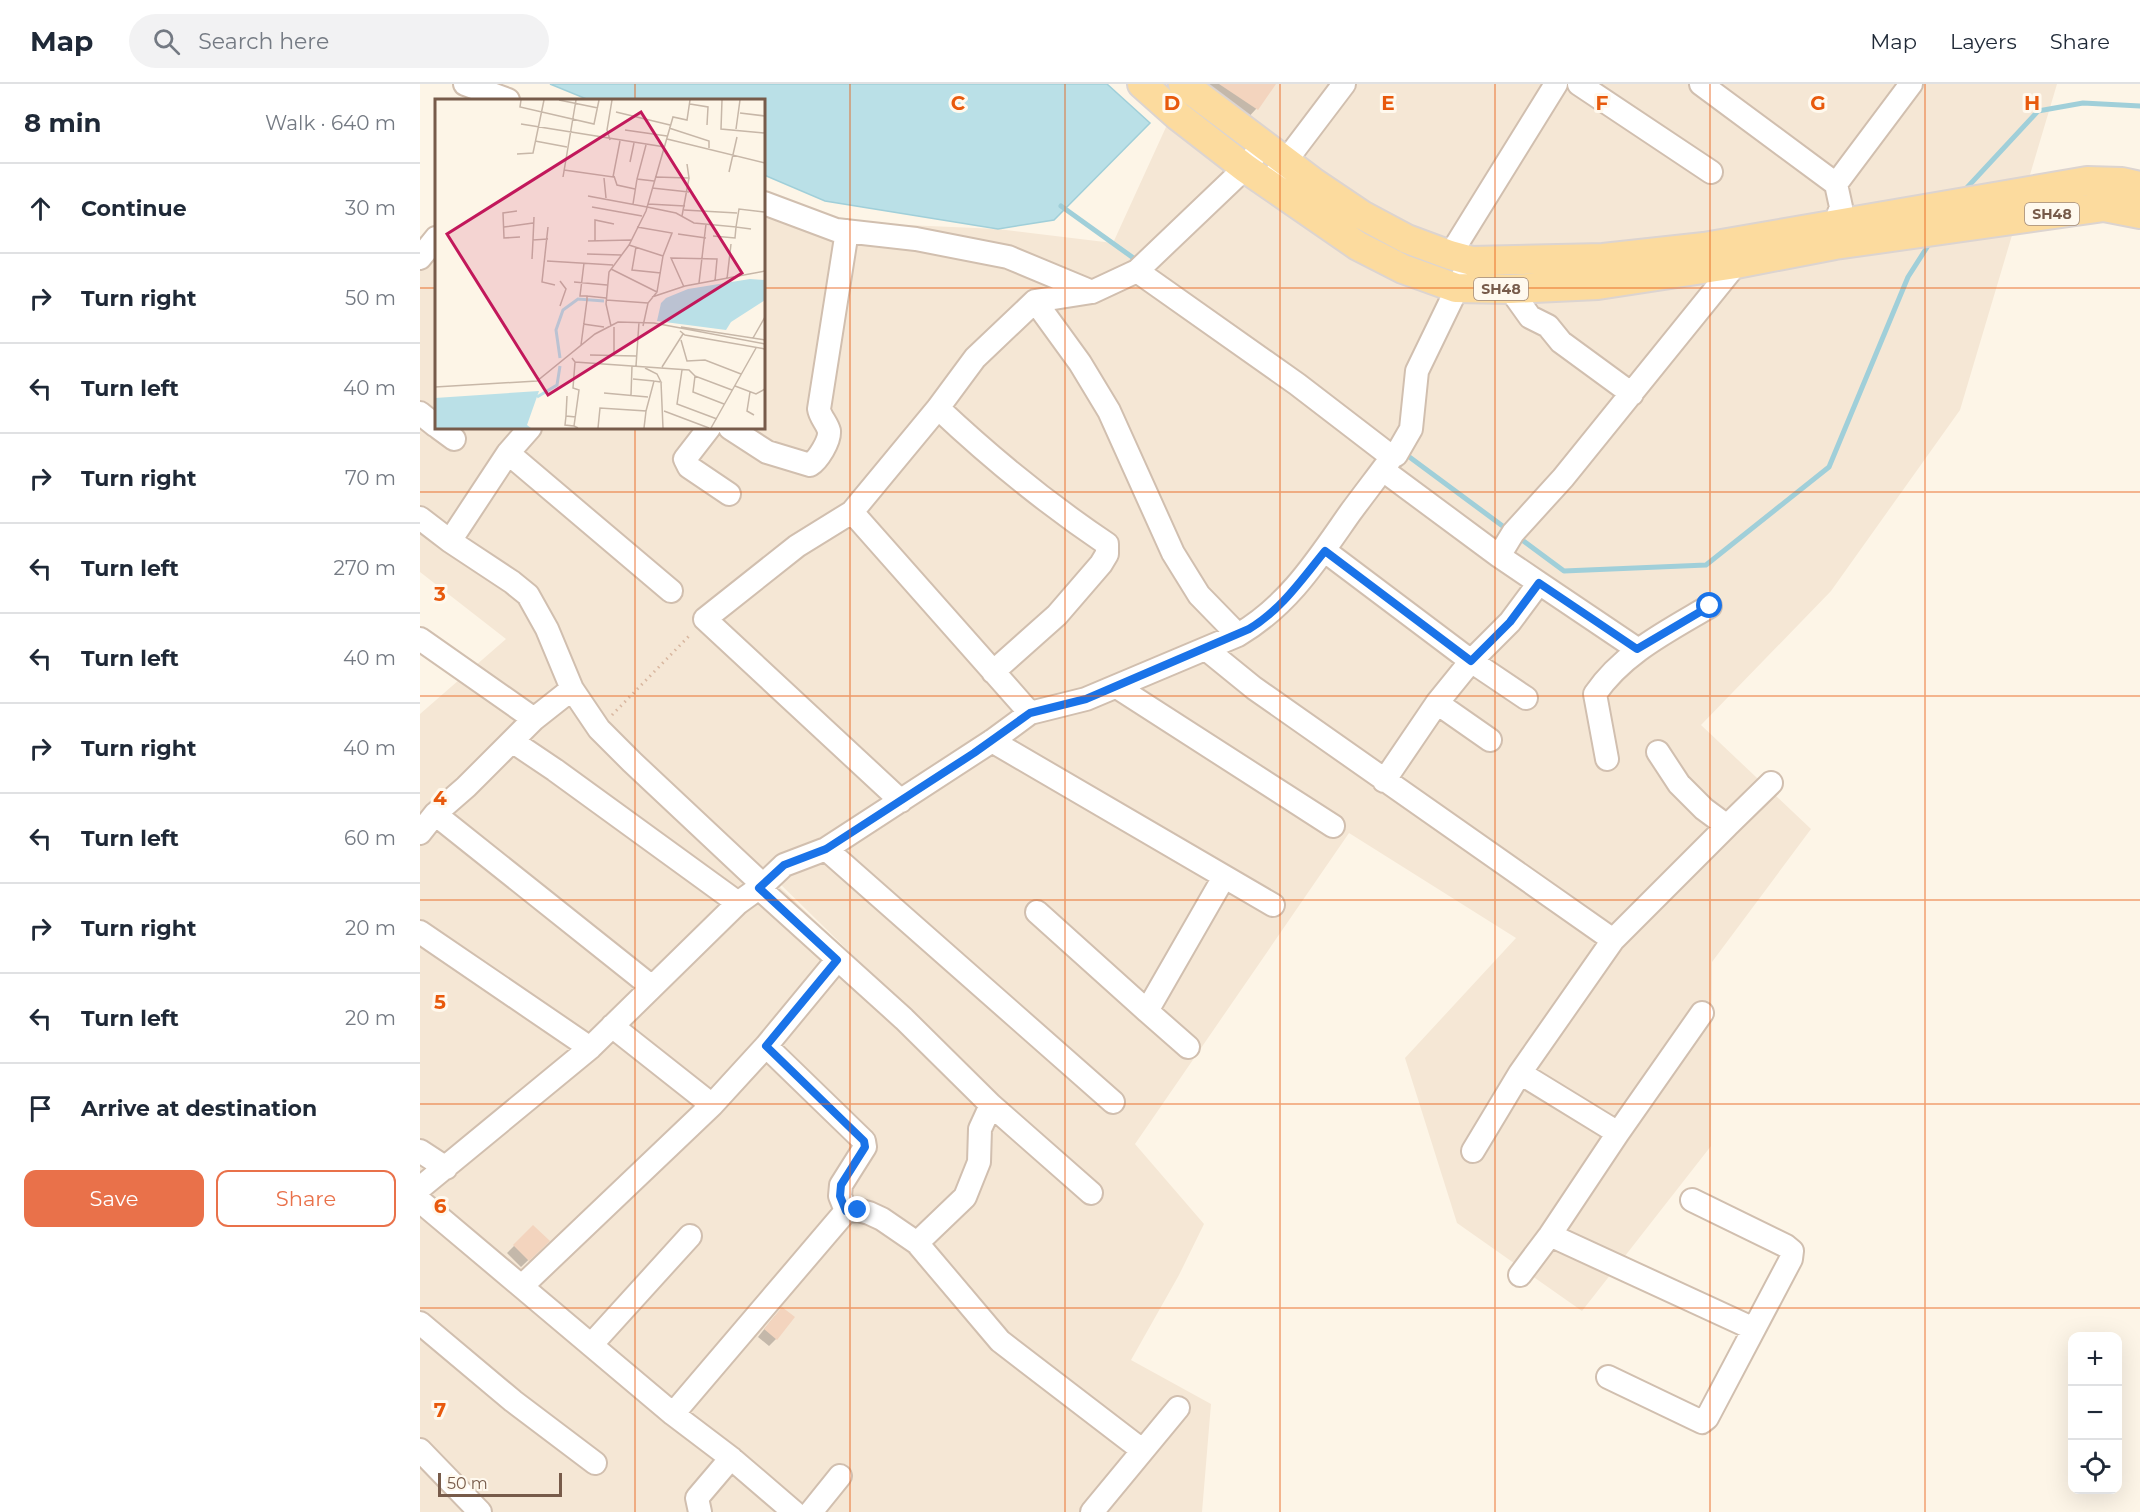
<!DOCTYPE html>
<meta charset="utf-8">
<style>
:root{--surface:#fff;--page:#f2f2f3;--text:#1f2937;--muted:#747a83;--line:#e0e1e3;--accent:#e9714a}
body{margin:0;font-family:Montserrat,sans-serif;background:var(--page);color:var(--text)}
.controls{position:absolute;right:18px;bottom:18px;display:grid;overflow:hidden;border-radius:12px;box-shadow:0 6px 24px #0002}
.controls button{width:54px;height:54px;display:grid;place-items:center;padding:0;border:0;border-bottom:2px solid var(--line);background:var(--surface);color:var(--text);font:30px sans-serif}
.scale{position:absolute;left:18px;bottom:15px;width:124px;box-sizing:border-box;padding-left:6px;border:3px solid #775b4a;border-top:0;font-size:16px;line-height:21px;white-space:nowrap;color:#775b4a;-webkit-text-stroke:4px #fff9ee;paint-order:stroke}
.stop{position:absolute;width:18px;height:18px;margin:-14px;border:4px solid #1a73e8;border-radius:50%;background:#fff}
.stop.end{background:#1a73e8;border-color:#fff;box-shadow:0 2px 6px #0008}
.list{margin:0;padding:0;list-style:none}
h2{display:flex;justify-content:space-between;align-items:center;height:78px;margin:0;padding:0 24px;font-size:26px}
h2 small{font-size:20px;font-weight:400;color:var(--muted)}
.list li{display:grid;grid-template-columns:39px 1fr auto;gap:18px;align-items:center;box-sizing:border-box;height:90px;padding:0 24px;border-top:2px solid var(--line)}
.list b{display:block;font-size:22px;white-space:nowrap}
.list em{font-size:20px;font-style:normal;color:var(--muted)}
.actions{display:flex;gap:12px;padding:18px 24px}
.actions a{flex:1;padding:14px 0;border:2px solid var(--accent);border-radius:12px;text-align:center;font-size:21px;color:var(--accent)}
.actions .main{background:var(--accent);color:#fff}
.icon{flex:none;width:33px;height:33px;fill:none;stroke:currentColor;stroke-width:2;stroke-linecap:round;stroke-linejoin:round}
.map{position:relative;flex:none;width:1720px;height:1428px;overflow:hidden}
header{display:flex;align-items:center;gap:36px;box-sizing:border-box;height:84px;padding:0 30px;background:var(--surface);border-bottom:2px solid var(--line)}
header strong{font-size:28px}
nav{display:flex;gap:33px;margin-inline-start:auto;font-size:21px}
.search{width:420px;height:54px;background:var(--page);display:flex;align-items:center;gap:15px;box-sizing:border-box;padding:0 21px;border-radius:33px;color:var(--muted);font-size:22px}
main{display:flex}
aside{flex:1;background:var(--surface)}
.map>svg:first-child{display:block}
</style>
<header>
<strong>Map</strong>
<div class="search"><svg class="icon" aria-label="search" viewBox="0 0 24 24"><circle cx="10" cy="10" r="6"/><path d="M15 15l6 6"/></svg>Search here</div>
<nav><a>Map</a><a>Layers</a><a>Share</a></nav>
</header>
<main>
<aside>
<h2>8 min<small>Walk · 640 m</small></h2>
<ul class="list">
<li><svg class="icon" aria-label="ahead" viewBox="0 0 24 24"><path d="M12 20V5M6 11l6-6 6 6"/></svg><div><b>Continue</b></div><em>30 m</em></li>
<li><svg class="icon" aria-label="right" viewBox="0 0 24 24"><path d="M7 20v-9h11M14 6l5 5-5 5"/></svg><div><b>Turn right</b></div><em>50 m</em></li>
<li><svg class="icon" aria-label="left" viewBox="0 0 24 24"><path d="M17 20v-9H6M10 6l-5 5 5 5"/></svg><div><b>Turn left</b></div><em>40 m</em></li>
<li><svg class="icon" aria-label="right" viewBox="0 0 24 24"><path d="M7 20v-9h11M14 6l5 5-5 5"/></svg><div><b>Turn right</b></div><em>70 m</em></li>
<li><svg class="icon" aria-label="left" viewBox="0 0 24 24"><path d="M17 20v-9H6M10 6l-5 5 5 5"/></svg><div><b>Turn left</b></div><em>270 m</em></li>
<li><svg class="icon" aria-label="left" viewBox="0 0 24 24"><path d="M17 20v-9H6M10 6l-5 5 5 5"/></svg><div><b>Turn left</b></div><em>40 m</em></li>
<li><svg class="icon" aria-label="right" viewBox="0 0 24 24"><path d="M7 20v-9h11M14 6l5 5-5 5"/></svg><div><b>Turn right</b></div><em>40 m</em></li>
<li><svg class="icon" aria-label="left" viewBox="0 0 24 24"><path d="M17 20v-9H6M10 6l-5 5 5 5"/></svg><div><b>Turn left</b></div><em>60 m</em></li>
<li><svg class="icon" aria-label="right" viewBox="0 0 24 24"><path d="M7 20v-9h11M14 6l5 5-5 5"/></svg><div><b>Turn right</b></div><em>20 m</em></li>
<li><svg class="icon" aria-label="left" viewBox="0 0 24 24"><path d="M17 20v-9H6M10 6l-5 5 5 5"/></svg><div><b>Turn left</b></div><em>20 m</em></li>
<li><svg class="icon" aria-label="arrive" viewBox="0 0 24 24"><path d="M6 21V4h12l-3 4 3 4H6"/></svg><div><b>Arrive at destination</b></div></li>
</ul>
<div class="actions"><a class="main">Save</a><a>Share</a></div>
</aside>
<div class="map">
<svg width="1720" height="1428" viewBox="0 0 1720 1428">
<rect width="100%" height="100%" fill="#fdf5e7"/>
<path fill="#f5e7d5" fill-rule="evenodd" d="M734,0H1637L1540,326L1411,507L1281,641L1391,745L1292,878L1291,1062L1162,1227L1037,1139L985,974L1096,854L929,749L715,1060L784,1140L759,1191L711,1276L791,1320L782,1428H0V630L86,555L0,488V152L16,160V344H344V119L394,137L578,145L693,159L757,19ZM144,607L352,792L452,890L364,807Z"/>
<path fill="#bae0e7" stroke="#a0cfd9" stroke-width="1.5" d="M130,0H687L730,39L634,136L578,145L405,117L344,91V16H169Z"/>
<path fill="#0003" d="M778,0H845L851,5L836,25L825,37Z
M113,1143L128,1157L101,1183L87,1169Z
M355,1232L356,1255L349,1262L338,1253Z"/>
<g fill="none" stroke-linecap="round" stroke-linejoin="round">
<path stroke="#a0cfd9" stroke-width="5" d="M1542,109L1618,27L1663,19L1720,22
M641,122L719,178
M984,369L1088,446
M1098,453L1144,487L1286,481L1409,383L1488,193L1511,157"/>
</g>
<path fill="#f3d4be" d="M799,0H856L838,26Z
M113,1141L130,1157L109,1177L93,1161Z
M362,1223L375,1233L357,1256L344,1245Z"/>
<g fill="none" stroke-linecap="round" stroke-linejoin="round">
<g stroke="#d1bfaf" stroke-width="26">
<path id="minor" d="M45,0L88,16
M1159,0L1291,88
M1281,0L1416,100L1421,123L1415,140
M849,99L924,0
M1416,100L1491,0
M344,119L416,146L496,155L588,173L672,208
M1030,171L1136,0
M0,174L16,154
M717,187L877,300L972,373
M1090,205L1110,233L1128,242L1141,258L1212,310
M615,217L660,279L689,327L753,469L779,511L818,551
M518,324C571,374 626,419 687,460V470L681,480L637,531L573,588
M0,329L16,342
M19,344L34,355
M289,344L265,375L269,383L309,410
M310,344L347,368L390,381C398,376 410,357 409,347C407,339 400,333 399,325L427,147
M88,369L251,507
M963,386L1079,472
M432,428L610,629
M0,434L30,457L92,498L108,511L127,545L152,605L179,645L212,678L343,801
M30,457L88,369L110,344
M905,467L1051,577L1106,614
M1119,499L1217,565
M0,555L114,635
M786,565L834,604L1193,856
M697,603L913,742
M1017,619L1070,656
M92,657L135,686L318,819
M572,657L853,821
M1187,675L1175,610C1203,569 1248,547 1290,522
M964,697L1017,619L1051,577L1090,538L1119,499L1079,472L1093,449L1143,394L1316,180
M481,717L285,535L377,462L432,428L518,324L555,274L615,217L672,208L717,187L825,84L834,72
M15,730L232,903
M1307,742L1351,699
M0,749L15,730L46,703L114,635L152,605
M406,765L693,1018
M339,804L484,935L571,1021L671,1109
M617,828L727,927L804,793
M0,848L170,964
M727,927L768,963
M346,962L444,1057L445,1063L421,1101L420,1112L426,1127
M292,1021L346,962L417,876
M1198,1049L1282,929
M0,1067L26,1084
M1053,1067L1100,989L1193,856L1307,742L1284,725L1259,700L1238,668
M0,1104L170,964L318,819L343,801L364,781L406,765L572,657L610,629L666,615L818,551C869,521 897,476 930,429C944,410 958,392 972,373L976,371L991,345L997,287L1044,190
M0,1117L253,1330L311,1374L374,1428
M1130,1151L1334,1245
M497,1159L545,1113L559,1078L560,1045L571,1021
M1100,1191L1130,1151L1198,1049L1100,989
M102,1202L292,1021L192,942
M0,1239L93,1317L175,1379
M171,1261L270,1152
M1188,1293L1282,1338L1287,1334L1371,1175L1372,1167L1366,1162L1272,1116
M253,1330L426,1127L438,1126L449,1129L462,1135L497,1159L580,1257L722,1366
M0,1366L60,1428
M280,1428L277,1414L311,1374
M391,1428L420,1392
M672,1428L758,1324"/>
</g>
<g stroke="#dcd4d0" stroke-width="32">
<path id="major" d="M722,0L758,32L825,84L938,162L983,185L1036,204L1090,205L1178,201L1316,180L1415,161L1684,123L1720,130
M763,0L893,98L942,131L987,155L1030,171L1052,177L1183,174L1284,163L1667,97L1702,98L1720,102"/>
</g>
<path stroke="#d8b7a0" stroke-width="3" stroke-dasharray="1.5 4.5" stroke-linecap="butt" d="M192,631L271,550"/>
<use href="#minor" stroke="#fff" stroke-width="22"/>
<use href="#major" stroke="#fcdb9e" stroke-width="28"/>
</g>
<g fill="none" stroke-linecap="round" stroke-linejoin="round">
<path stroke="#1a73e8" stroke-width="8" d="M438,1126L426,1127L420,1112L421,1101L445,1063L444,1057L346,962L417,876L339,804L364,781L406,765L554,669L610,629L666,615L829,545C861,526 882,495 905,467L1051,577L1090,538L1119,499L1217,565L1290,522"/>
</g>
<path fill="none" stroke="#e8590c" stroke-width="1.5" stroke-opacity="0.55" d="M215,0V16M430,0V1428M645,0V1428M860,0V1428M1075,0V1428M1290,0V1428M1505,0V1428M0,204H16M344,204H1720M215,344V1428M0,408H1720M0,612H1720M0,816H1720M0,1020H1720M0,1224H1720"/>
<g text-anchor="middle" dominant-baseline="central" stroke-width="6" stroke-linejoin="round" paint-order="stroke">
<g fill="#fff9ee" stroke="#a08a7b" stroke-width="1.5">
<rect x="1605" y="119" width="54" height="22" rx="4.5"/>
<rect x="1054" y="194" width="54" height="22" rx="4.5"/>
</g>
<g font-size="14" font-weight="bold" fill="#775b4a">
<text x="1632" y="130">SH48</text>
<text x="1081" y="205">SH48</text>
</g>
</g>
<g transform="translate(15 15)">
<rect width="330" height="330" fill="#fdf5e7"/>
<path d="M315,180L330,181V201L296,223L291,231L222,222L226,204L231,199L253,190ZM104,292L92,326L96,329H0V299Z" fill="#bae0e7"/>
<path fill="none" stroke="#bae0e7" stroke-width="3" d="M125,259L121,231L128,211L143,200L169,202M102,298L122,286L125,267"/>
<path fill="none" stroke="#c7b7a8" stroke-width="1.5" d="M86,1L85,8L159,25L164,1M124,1L163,9M287,1L286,30L330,34M255,5L273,8L272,26M181,13L235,26M305,14L330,17M86,25L230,48M234,29L274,42V49M301,30L305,1M190,31L232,37M232,40L330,64M175,41L172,31L177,1M100,42L132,48M211,46L202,80L219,82M82,55L98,54L109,1M195,63L199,44M129,71L178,78L185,42M294,73L302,38M179,77L182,86L200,90M128,78L141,1M220,78L254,79L252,65M169,79L171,99M217,89L254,93M153,97L212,108M198,105L202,80M213,105L250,107M157,108L207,117M212,108L241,114L259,124L301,128L304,110L330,113M249,111L302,114M82,112L68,114L69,139L85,138M247,117L254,79M99,118L98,141L113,140M69,128L98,124M113,128L107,183L120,186M202,128L237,134L228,157L222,193L213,204L208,227M243,135L271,139M278,137L300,139L301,128L316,130M153,142L196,141M160,142V121L179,125M194,146L228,157M201,148L197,171L226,174M152,155L186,156M97,160L98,141M112,162L178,166M176,170L222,193M292,180L296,145M139,183L172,186M264,184L271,125M249,188L236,159L282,160L280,182M152,197L171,199M217,198L250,187L330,172M171,201L213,204M125,207L131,190L125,182M148,225L169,228M176,227L171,205L174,173L194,146L211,112L238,18L252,21L255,1M179,228V256M246,228L330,241M245,232L250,236L330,250M318,239L330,218M246,241L252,262L270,261L306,275M146,246L152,201V197H145L149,164M155,256L201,257M137,259L140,263L254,271L260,277M140,263L138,289L144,291L139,327L143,329M201,267L204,223M227,268L248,235M210,269L222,275L226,283L219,282L211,312M247,271L242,305L282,320M198,280L219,282M226,283L228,329M300,287L321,295L330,290M0,288L102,282L160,235L183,223L219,224L330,245M315,293L312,312L319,316M169,294L213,298M196,296L197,267M132,297L131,317L141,318M289,305L258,293L260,277L297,291M229,312L274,329M131,317L130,326L139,327M163,329L165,309L211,312L209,329M276,329L321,249"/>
<path fill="#c2185b" fill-opacity="0.15" stroke="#c2185b" stroke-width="3" d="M206,13L307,174L113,296L12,135Z"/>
<rect width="330" height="330" fill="none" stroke="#775b4a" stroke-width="3"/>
</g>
<g font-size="20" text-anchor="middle" font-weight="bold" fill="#e8590c" stroke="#fff9ee" stroke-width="6" stroke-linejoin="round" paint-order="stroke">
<text x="538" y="26">C</text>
<text x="752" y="26">D</text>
<text x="968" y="26">E</text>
<text x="1182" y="26">F</text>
<text x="1398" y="26">G</text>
<text x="1612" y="26">H</text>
<text x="20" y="517">3</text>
<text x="20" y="721">4</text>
<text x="20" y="925">5</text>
<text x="20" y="1129">6</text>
<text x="20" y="1333">7</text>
</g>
</svg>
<div class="controls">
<button>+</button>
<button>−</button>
<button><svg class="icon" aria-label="locate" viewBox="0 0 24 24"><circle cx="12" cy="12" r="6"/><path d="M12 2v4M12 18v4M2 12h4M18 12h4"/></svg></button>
</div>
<div class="scale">50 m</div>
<div class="stop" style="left:1290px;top:522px"></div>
<div class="stop end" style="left:438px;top:1126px"></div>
</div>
</main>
